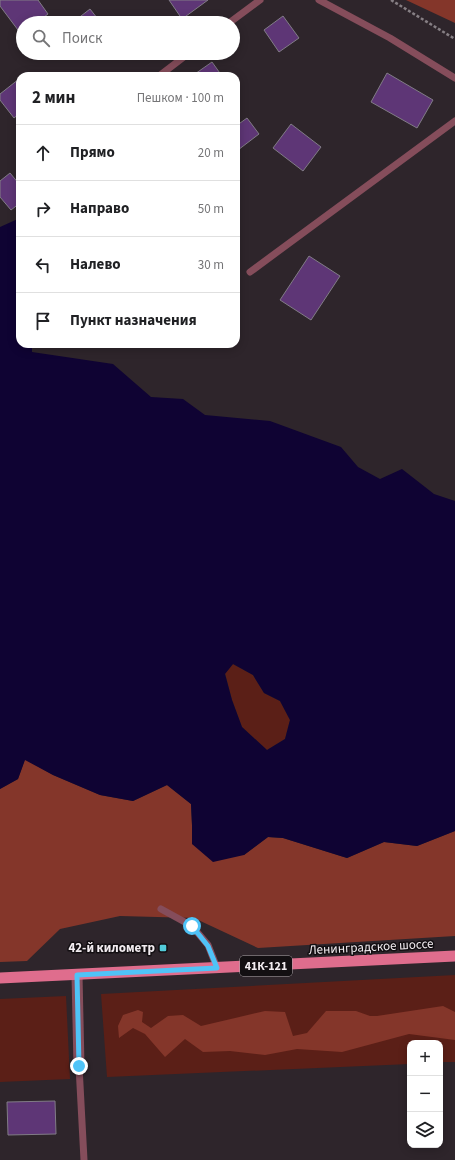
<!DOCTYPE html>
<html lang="ru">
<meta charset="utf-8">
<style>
:root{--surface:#fff;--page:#f2f2f2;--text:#202124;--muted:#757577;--line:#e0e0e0}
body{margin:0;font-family:"Source Sans 3",sans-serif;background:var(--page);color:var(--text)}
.controls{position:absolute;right:12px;bottom:12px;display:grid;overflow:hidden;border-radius:8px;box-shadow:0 2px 10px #0003}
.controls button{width:36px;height:36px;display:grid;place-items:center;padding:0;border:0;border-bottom:1px solid var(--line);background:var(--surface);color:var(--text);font:20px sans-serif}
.stop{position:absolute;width:12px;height:12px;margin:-9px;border:3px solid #4fc3f7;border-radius:50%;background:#fff}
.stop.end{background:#4fc3f7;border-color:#fff;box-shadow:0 1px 4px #0008}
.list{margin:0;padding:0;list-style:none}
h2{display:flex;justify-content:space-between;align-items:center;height:52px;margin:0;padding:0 16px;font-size:17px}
h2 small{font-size:13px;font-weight:400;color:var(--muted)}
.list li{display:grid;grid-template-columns:26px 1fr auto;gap:12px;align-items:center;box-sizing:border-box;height:56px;padding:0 16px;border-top:1px solid var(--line)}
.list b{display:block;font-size:15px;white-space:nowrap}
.list em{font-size:13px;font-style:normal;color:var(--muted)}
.icon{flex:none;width:22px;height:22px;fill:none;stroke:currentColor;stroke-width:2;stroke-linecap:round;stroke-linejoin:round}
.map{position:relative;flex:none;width:455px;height:1160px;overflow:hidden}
.search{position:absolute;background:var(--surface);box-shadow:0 2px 10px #0003;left:16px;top:16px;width:224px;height:44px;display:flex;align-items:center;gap:10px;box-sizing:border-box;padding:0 14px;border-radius:22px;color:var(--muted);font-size:15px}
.panel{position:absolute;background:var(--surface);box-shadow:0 2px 10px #0003;left:16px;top:72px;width:224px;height:276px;border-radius:12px}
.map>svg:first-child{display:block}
</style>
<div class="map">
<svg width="455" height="1160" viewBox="0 0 455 1160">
<rect width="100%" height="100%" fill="#2e252b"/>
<path fill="#5b1f17" d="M233,664L253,675L264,693L280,701L290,720L285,739L267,750L242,727L232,700L225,673Z
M455,975V1062H440V1043H410V1064L107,1077L101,994Z
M66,996L70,1079L0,1082V999Z"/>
<path fill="#84362a" d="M406,0H455V23Z
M25,759L53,775L100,795L133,801L167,785L191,804L192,825V844L244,855L268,837L283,838L347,858L384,842L417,846L455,831V936L258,948L194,918L120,916L60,929L27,961L0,962V789L18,779Z
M443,1006L455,1012V1040L409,1034L342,1052L297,1049L265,1055L230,1051L203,1052L185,1039L165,1057L145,1034L133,1028L119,1038L118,1026L123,1015L138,1010L143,1012L142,1022L151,1028L168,1016L183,1015L201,1026L265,1011L285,1012L293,1036L307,1033L326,1011H356L370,1016H377Z"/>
<path fill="#0f0333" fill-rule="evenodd" d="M20,218V344H32V352L113,364L151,397L183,399L205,415L270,421L341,447L358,467L380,479L402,469L434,494L455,501V831L417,846L384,842L347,858L283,838L268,837L244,855L213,862L192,844V825L191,804L167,785L133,801L100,795L53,775L25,760L18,779L0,789V227ZM233,664L253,675L264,693L280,701L290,720L285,739L267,750L242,727L232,700L225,674Z"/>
<path fill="#5e3676" stroke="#817c86" d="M0,0H38L48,14L36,23H23V33L21,34L0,6Z
M169,0H208L182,19Z
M90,9L101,23H72Z
M283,16L299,38L279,52L264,30Z
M212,62L222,76H192Z
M387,73L433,100L417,128L371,102Z
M19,79L20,113L14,118L0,100V94Z
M247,118L259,134L238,150L236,148V126Z
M291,124L321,147L303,171L273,148Z
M10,173L20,185V189L17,192L20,196V203L11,210L0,197V181Z
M309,256L340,276L311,320L280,300Z
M55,1101L56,1134L8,1135L7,1102Z"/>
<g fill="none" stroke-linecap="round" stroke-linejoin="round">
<path stroke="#867f84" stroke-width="2.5" stroke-dasharray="3 2" stroke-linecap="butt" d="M391,0L455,39"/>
<path stroke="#854d5b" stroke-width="7" d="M319,0L390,38L455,78
M229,23L260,0
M159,76L189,53
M250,272L455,121
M161,909L192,926L208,945L217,968
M79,1066L84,1160"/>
<path stroke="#854d5b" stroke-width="11" d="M77,975L79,1066"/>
<path stroke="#df6d8d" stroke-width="11" d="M0,978L455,956"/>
</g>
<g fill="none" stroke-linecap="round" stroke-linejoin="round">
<path stroke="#4fc3f7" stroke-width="5" d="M79,1066L77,975L217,968L208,946L192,926"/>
</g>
<rect fill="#52cbd9" stroke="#130f12" stroke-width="1.5" x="159" y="944" width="8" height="8" rx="2"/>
<g text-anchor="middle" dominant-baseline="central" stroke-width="3" stroke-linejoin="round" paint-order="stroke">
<rect fill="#130f12" stroke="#afaaad" stroke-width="1" x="240" y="956" width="52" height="20" rx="3"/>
<g font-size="12" font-weight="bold" fill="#f2ecf0">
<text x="266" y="966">41К-121</text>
</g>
<g font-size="13" fill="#f2ecf0" stroke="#130f12">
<text transform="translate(371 947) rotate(-3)">Ленинградское шоссе</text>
</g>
<g font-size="13" font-weight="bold" fill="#f2ecf0" stroke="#130f12" text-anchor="end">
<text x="155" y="948">42-й километр</text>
</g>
</g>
</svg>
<div class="controls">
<button>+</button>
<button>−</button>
<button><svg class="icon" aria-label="layers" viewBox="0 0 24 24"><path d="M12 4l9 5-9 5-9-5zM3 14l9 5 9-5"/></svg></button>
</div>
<div class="stop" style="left:192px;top:926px"></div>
<div class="stop end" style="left:79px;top:1066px"></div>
<div class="search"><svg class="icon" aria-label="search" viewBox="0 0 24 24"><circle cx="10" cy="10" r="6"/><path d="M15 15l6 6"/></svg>Поиск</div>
<section class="panel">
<h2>2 мин<small>Пешком · 100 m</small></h2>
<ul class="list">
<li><svg class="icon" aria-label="ahead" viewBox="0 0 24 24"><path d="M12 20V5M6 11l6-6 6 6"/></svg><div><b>Прямо</b></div><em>20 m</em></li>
<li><svg class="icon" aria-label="right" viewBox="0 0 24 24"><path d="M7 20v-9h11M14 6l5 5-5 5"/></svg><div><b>Направо</b></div><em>50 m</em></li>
<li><svg class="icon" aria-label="left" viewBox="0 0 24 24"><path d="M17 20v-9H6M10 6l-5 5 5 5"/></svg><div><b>Налево</b></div><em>30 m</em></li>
<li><svg class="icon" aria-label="arrive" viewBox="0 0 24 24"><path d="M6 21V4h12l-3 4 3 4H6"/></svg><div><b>Пункт назначения</b></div></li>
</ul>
</section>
</div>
